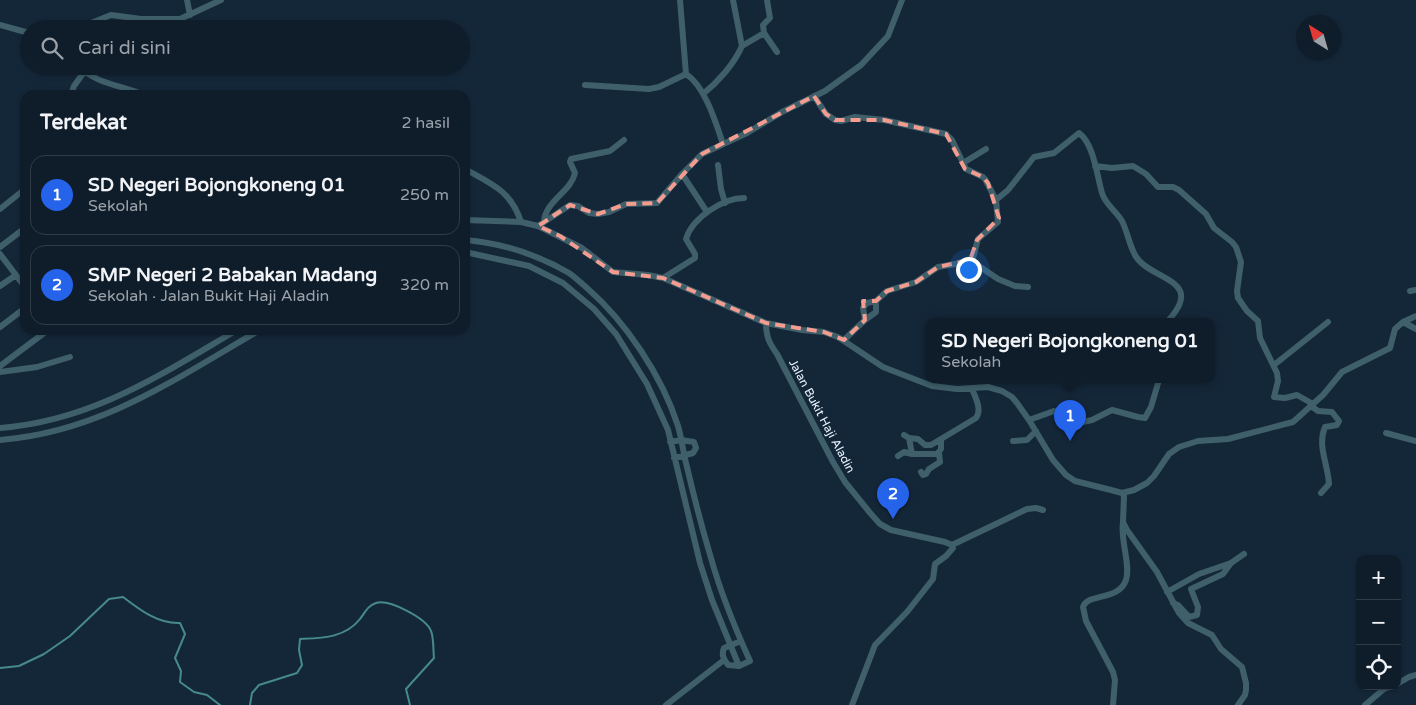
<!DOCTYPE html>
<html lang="id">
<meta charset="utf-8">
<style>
:root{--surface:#0f1d2b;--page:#1d2a37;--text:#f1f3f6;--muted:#9ba2a9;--line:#2f3b47;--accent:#2563eb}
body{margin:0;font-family:"Varela Round",sans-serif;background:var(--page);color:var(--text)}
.controls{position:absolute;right:15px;bottom:15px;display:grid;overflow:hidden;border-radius:10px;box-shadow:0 1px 4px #0004}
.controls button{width:45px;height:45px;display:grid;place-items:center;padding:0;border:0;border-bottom:1px solid var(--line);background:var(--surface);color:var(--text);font:25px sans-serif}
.compass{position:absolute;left:1296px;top:15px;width:45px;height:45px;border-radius:50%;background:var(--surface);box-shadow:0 1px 4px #0004;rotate:323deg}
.you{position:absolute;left:968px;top:269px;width:18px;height:18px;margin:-12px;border:4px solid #fff;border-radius:50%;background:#1a73e8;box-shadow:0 0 0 8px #1a73e833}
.badge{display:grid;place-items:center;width:32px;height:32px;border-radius:50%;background:var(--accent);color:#fff;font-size:16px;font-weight:700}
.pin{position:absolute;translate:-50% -41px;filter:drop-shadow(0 1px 2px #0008)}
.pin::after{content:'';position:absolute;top:26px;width:18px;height:15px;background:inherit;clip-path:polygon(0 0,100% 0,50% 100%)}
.popup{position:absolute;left:925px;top:318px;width:290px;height:65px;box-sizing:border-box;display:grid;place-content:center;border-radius:10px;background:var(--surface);filter:drop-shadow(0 1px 4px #0005);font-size:16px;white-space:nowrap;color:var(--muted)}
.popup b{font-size:19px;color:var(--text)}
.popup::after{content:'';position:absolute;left:50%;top:100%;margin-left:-10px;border:10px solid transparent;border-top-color:var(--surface)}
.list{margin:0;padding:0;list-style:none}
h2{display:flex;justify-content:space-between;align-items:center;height:65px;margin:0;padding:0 20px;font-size:21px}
h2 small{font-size:16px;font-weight:400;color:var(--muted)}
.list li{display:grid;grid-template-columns:32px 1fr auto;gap:15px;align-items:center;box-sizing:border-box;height:80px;margin:0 10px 10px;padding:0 10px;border:1px solid var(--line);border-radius:15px}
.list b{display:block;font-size:19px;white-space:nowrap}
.list p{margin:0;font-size:16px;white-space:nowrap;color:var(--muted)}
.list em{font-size:16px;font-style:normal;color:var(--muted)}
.icon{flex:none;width:28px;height:28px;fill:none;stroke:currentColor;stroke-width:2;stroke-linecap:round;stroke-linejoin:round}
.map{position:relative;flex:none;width:1416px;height:705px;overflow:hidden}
.search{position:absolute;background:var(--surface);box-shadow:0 1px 4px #0004;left:20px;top:20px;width:450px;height:55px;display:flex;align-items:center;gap:12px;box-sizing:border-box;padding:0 18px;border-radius:28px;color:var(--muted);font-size:19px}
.panel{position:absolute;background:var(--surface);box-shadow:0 1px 4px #0004;left:20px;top:90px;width:450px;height:245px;border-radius:15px}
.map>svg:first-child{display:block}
</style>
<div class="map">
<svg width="1416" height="705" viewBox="0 0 1416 705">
<rect width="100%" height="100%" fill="#142739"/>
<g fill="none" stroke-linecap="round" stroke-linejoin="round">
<path stroke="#478a8b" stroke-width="2" d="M0,668L19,666L44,654L70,636L109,599L123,597C140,610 158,624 180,623L185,634L175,658L181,671L180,682L194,692L207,695L220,705
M250,705L252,693L259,685L297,673L302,665L299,650L300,639C322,638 345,638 360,619C365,613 367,606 376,603C389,599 426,618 431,631C434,638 433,650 434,658L406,689L410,705"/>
<path stroke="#3f606a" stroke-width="6" d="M187,0L190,15
M680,0L686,74C705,86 716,123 723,144
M0,25L29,33
M62,29L81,27L111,15L141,19H180L221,0
M764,33L763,25L770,18L767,0
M742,46L764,33L777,52
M79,66C97,85 122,85 144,95
M40,67L42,66
M585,85L649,89L659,87L686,74
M703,94C718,82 734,64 742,46L733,0
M71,95L74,86L84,72
M814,96L826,114L835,120L841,121L855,117L884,120L946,134L952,140L966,169L983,177L985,179L996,200L998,222L978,239L973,258L955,264L938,267L916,282L887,291L876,301L867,303L863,308L865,320
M963,163L986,149
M718,165L721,189L725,203
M1095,166L1112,168L1133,166L1146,174L1158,187H1173L1179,190L1206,214L1214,228L1232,242L1236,247L1241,262L1237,291L1238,298L1247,311L1258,321L1260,338L1277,373L1278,381L1274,397L1285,398L1297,395L1313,404
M465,169C492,184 511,191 521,222
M682,174L707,212
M996,200L1008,190L1034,157L1054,153L1079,133C1094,144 1097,176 1102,193C1105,204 1116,211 1122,221C1127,231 1129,243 1134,253C1146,281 1209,277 1167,322
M0,209L25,189
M465,220L521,222L538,226L582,248L613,272L648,275L663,278L766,323L802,330L824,332L838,337L883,367L932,386L957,389L988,387L1002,391L1012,397L1017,403L1029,420L1053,460L1066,475L1075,481L1111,490L1122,493L1124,496L1123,522L1127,530L1157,572L1179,613L1188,623L1212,635L1221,649L1242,667L1246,683V690L1245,695L1238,705
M544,222C545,201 571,192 575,173L570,162L571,159L610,151L624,140
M538,226L570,205L578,206L589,213L598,214L609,212L626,204L657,203L682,174L702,154L747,133L782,112L825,91L861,65L888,36L902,0
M465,240C501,243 538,255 569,273C575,277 581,283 587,288C626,322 662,376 678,426C682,439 683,453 687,467C694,497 702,528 711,558C721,594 735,628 750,661L739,666L728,665C724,660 721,655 724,648L741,641
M0,247L25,228
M465,252L529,266L563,283L594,309L616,334L647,384L668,430L700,563L712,600L739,666
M0,254L25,287
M970,260L998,279L1015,286L1028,287
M663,278L695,258V254L686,239C692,218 723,198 744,198
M0,286L16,275
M1410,291L1416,290
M1403,322L1416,329
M766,323C766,336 769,343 777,354L833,462L845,482L871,514L880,524L891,530L945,542L952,545L953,548L946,556L935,564L933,579L907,612L875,645L852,705
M0,327L25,308
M844,340L865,320L876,312V301
M1274,365L1328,322
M0,366L48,330
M0,372L37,367L70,357
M1311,406L1318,411L1332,412L1339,421L1337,425L1325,427C1317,446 1328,464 1329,484L1321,493
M1029,420L1054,411L1066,420L1078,423L1092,420L1112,410L1138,417L1145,418L1151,407L1159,380
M0,428C92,421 160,375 237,330
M1386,433L1416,441
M904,435L909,438L918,439L925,445H931L976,418C982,410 976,398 972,389
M909,438L912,454
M0,440C101,432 175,379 260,330
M1013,441L1027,440L1036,431
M670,442L681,440L694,442L696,448L693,453L674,458
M898,456L904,452L912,454H937L941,449V440
M921,472L923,475L926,474L929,469L940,462L939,453
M1122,493L1134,490L1147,483L1154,476L1169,454L1179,447L1198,441L1228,439L1293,422L1323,395L1342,372L1390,348L1395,329L1403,322L1416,316
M952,545L1027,509L1036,508L1043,510
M1167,592L1199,574L1231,563L1244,554
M1173,603L1178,605L1189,617L1197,615L1198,607L1191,589L1223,574L1231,563
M1397,684L1409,677L1416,675
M666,705L724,660
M1113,705L1115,680L1113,672L1086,621L1083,607C1087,593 1119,601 1126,580C1131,565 1120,540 1123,522
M1365,705L1384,689L1391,686"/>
</g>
<path fill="none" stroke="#f59c91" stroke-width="4" stroke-dasharray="10 6" stroke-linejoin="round" d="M814,96L826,114L835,120H884L946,134L965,169L983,177L988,183L999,218L977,240L970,260L938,267L916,282L887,291L876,301H863L865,320L844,340L824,332L766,323L663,278L613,272L560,236L538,226L570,205L598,214L626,204L657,203L702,154Z"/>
<g text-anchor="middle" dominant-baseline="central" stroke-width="4" stroke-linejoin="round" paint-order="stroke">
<g font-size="12" fill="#e9f3fd" stroke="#142739">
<text transform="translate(822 416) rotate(62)">Jalan Bukit Haji Aladin</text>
</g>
</g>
</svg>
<div class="controls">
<button>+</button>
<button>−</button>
<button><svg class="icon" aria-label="locate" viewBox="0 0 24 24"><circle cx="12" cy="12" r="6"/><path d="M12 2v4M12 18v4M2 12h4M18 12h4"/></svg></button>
</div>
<svg class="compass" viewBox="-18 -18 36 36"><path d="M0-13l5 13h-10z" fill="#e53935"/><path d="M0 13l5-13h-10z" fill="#9ba2a9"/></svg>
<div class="you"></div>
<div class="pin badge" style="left:1070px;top:441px">1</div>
<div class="popup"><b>SD Negeri Bojongkoneng 01</b>Sekolah</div>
<div class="pin badge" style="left:893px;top:519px">2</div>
<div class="search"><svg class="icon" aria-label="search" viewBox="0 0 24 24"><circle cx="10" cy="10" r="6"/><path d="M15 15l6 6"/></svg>Cari di sini</div>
<section class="panel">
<h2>Terdekat<small>2 hasil</small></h2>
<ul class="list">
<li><span class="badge">1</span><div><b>SD Negeri Bojongkoneng 01</b><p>Sekolah</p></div><em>250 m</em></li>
<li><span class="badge">2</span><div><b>SMP Negeri 2 Babakan Madang</b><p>Sekolah · Jalan Bukit Haji Aladin</p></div><em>320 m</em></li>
</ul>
</section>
</div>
